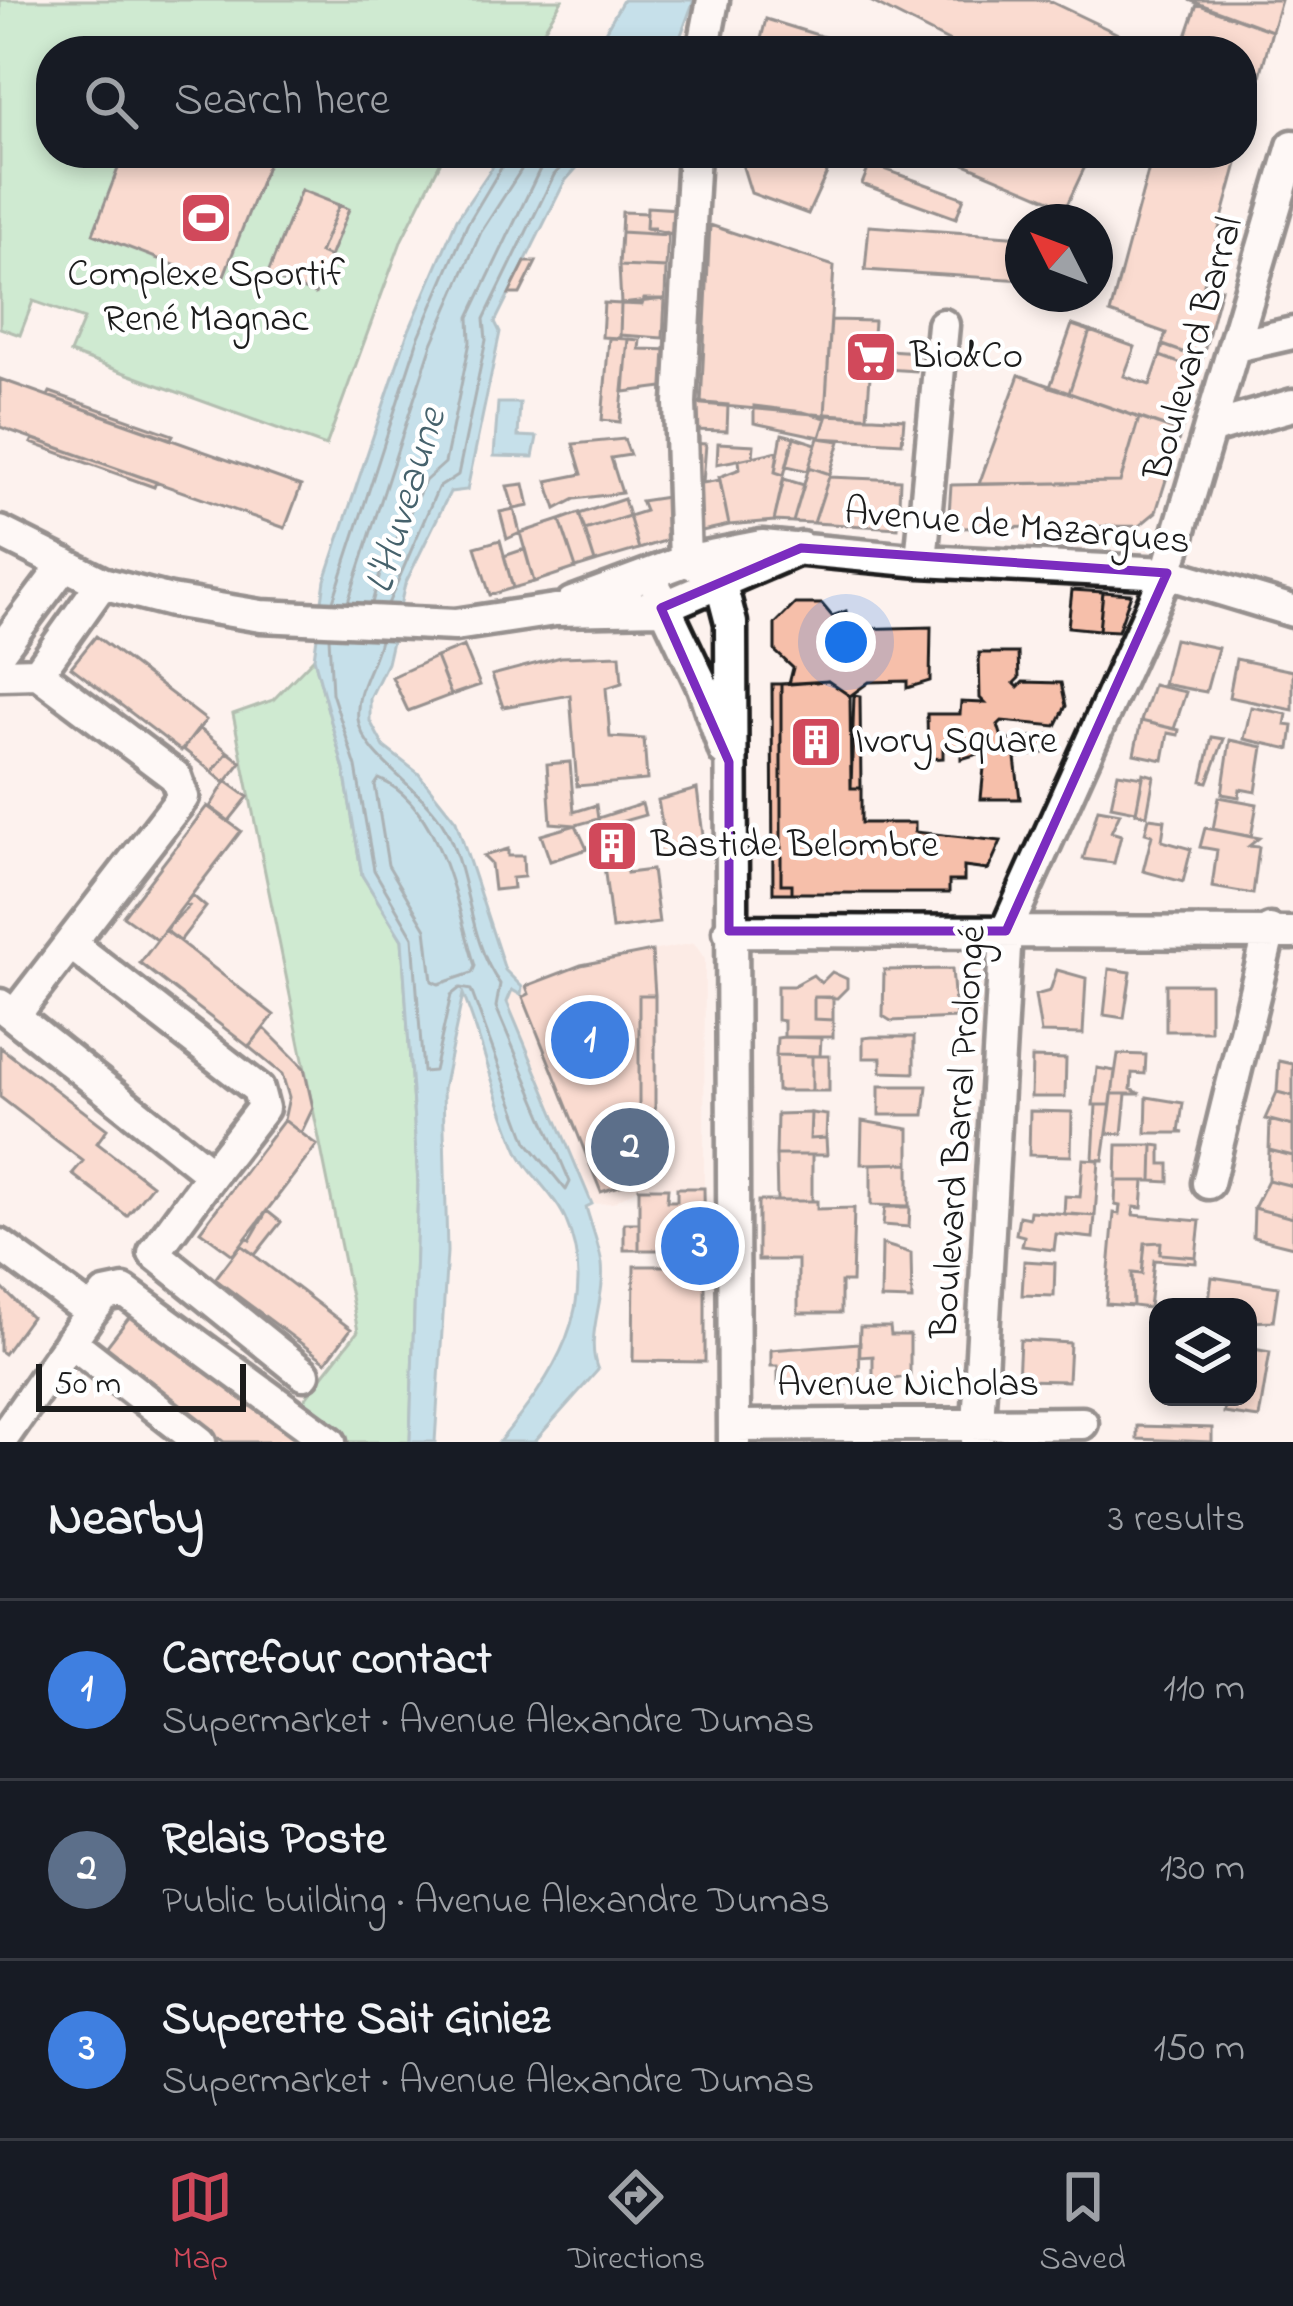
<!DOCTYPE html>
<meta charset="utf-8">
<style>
:root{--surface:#171b24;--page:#20242c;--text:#f1f3f6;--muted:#9ea1a6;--line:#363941;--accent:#d1495b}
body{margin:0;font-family:"Indie Flower",sans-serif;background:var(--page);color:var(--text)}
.controls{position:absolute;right:36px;bottom:36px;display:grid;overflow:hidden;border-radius:24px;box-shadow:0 6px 18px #0003}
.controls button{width:108px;height:108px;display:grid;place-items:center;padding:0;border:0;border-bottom:3px solid var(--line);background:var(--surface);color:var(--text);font:60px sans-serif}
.compass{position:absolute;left:1005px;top:204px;width:108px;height:108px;border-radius:50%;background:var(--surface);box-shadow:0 6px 18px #0003;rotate:312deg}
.scale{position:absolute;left:36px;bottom:30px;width:210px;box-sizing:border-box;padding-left:12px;border:6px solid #1c1c1c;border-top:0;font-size:33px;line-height:42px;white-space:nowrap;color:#1c1c1c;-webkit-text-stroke:9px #fff;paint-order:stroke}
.you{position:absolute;left:846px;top:642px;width:42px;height:42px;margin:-30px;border:9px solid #fff;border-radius:50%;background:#1a73e8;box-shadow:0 0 0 18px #1a73e833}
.badge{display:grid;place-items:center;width:78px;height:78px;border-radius:50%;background:var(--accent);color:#fff;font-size:39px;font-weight:700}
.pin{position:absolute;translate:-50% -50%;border:6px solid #fff;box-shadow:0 3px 12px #0006}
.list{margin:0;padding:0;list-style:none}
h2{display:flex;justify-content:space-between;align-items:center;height:156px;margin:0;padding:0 48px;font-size:51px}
h2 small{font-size:39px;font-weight:400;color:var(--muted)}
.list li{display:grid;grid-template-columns:78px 1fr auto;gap:36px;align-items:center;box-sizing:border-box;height:180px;padding:0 48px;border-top:3px solid var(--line)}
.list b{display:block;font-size:45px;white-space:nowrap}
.list p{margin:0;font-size:39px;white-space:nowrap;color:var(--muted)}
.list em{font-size:39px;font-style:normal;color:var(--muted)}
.icon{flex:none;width:66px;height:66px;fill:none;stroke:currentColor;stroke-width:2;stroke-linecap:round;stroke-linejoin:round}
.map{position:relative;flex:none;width:1293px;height:1442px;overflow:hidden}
.search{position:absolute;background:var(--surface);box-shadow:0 6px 18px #0003;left:36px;right:36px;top:36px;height:132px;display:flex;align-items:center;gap:30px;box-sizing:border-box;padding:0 42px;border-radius:48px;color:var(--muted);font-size:45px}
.sheet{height:696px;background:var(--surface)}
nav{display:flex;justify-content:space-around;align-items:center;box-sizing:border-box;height:168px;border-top:3px solid var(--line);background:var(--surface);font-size:33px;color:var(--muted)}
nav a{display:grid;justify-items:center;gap:6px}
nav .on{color:var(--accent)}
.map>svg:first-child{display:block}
</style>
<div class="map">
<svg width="1293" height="1442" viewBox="0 0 1293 1442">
<rect width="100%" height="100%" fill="#fdf2ee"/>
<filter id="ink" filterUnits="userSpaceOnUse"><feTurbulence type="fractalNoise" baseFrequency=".00833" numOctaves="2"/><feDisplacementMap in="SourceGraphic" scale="24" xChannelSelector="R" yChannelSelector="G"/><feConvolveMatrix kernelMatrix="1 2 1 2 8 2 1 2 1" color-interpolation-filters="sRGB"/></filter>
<g filter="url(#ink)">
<path fill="#fbe3da" d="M694,943L705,959L704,1188L640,1187L613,1203L592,1204L507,1002L512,990L520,994L522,987L581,964Z"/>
<path fill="#97dfae" stroke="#5a7e65" stroke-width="3" d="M0,0H562L531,51H51V153H445L402,239L326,446L70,353L84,319L33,301L20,335L0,328Z
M314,658L344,770L362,875L402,940L418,1183L410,1442H329L299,1406L358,1331L233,714L273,700Z"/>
<path fill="#84cbe5" stroke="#5a8595" stroke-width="3" d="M623,0H694L675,51H594Z
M502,153H590L565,181L495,322L500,332L467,490L450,492L405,584L387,663L370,698V721L384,747L418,773L456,821L505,970L522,987L521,995L512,990L507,1002L592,1204L586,1207C591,1225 599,1245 602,1264C606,1300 584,1337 598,1370L534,1442H499C552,1378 603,1305 565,1218C554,1193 529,1175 518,1151C495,1100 484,1045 463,994L443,1089L447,1252L435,1442H410L418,1183L402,940L362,875L344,770L314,658L325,580L407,335L457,219Z
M498,403H520L518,436L537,437L533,457L494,456Z"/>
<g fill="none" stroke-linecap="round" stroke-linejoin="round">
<path stroke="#46626c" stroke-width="3" d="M333,601L418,339L467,225L510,153
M348,602L432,344L481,232L521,170L525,153
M372,603L380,574L425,481L445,463L470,342L469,317L540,169L553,153
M388,604L438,488L458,475L486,340L484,319L554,175L574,153
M329,637L332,693L356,767L374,870L413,937L423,1072L434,1071L451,995L460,988L471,990L527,1142L566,1190L570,1182L496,1007L500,984C468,941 470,873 444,826C424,789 363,758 358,719C355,689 374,667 380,640
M379,779C442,805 457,908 475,966L472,973L439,984L432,981L426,929L388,865L375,785Z"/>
</g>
<path fill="#f6bfaa" stroke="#1c1c1c" stroke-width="3" d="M868,0H1047L1118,34L1111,51H968Z
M1189,0H1281L1272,31Z
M1197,4L1272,31L1242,144V51H1181Z
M766,19L853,46L862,51H758Z
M124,153H272L221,283L93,234Z
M746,153H836L808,214L751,193L742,164Z
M939,153H1080L1089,158L1066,207Z
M1153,153H1240L1204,284L1221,288L1202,359L1162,345L1166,333L1110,313Z
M870,164L964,198L956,218L862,184Z
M301,190L339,205L320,253L330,257L315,294L267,276Z
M339,205L349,209L330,257L320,253Z
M647,207L678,209L677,235L646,228Z
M622,212L647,213L646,228H654V234L621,232Z
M710,225L834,266L825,415L701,404Z
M869,226L1023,237V280L865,270Z
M621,232L668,235L666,268L619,266Z
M525,262H536L520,294H509Z
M619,266L666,268L665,299L621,304Z
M644,299H665L663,338L620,335L621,304L642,305Z
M604,303L621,304L620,338L602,337Z
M831,320L874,321L867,417L825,415Z
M1072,325L1090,331L1069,393L1050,387Z
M1090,331L1135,347L1124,376L1150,385L1160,356L1198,370L1181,432L1069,393Z
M609,338L628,339L620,422L602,420Z
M628,339L640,340L639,349L675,350V403L662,402L663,387L624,392Z
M1163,345L1202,359L1198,370L1160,356Z
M872,349L918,352L916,371L871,368Z
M1019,375L1139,418L1120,482L979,484Z
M0,379L301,486L285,528L0,427Z
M50,392L173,435L171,439L48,396Z
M692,402L728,405L727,431L691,430Z
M754,406L803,412L826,418L820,437L754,423Z
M827,414L904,419L902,443L820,438Z
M1139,418L1181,432L1156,512L1139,526L948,528L951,485L1120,482Z
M782,434L794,437L784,475L775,472Z
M794,437L816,444L808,471L787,466Z
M818,438L840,441L830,474L809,467Z
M33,439L156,482L154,487L31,443Z
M624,439L630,455L611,458L622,493L575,499L556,509L547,481L582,474L573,444Z
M687,443L706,444L703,483L720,480L729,525L693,533Z
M718,443L754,445L753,457L717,464Z
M778,451L775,472L784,475L774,521L729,525L719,477L740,469L739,460Z
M809,467L830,474L814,523L793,522Z
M829,477L900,480L898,528L814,523Z
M784,479L804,485L793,522L774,521Z
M524,484L529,506L514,509L507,486Z
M667,497L674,538L639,549L629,516L645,511L641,501Z
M624,499L629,516L585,530L579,514Z
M514,509L520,533L507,539L500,512Z
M579,513L595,562L576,568L560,520Z
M629,516L639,549L595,562L585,530Z
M560,520L576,568L534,582L520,533Z
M500,540L513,588L490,595L475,547Z
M525,549L534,582L513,588L504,556Z
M1072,590L1103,592L1099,630L1068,627Z
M1103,592L1131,594L1118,631L1099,630Z
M795,604H822L832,616L846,611L850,629L931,627L930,681L907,688V681L869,682L850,696L828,681L789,684L793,668L775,651V624Z
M96,636L206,720L181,751L71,667Z
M1174,639L1218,648L1206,692L1163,684Z
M464,646L480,685L451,695L436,657Z
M979,653H1018L1019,678L1014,683L1018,687L1023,682L1061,683L1066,706L1056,726L1002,721L998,725L1003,741L1053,734L1043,753L1015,758L1020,799H981L985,757L981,753L961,759V747H943V758L928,759L927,714H960L961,702L985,703L980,698Z
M620,655L622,683L606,688L610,737L644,739L647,780L577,786L570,695L503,707L492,675L561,657Z
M436,657L451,695L408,711L392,677Z
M1236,659L1293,671V710L1229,697Z
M828,681L850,696L851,788H861V823H915V832L1001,841L988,870L964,867V881H949V893H792V884H781V684Z
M772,684H781V884H792V893H773Z
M1153,685L1186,692L1174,729L1141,721Z
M854,695L860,696L861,788H851Z
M1251,707L1287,714L1285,725L1293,726L1290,749L1244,739Z
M1141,721L1179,730L1178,735L1168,733L1163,760L1134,754Z
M199,728L228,752L212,772L183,749Z
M1212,737L1224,739L1208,782L1202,781Z
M1230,740L1263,747L1256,792L1240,789L1239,797L1222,794Z
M228,752L241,762L225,783L212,772Z
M570,762L574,812L596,805L598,819L576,825L551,823L547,764Z
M1118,773L1143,777L1136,811L1111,806Z
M1143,773L1154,776L1147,815L1136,813Z
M226,781L248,797L229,821L210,807Z
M697,789L705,851L659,856L656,837L664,836L658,800Z
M1219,797L1257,804L1251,837L1213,829Z
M642,804L645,815L620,822L627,873L652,870L659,923L612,929L598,818Z
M207,806L241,831L157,940L123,916Z
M1098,809L1120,813L1111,832L1121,835L1114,863L1083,859Z
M1149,818L1165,820L1162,841L1191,849L1183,882L1143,871L1152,835L1145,833Z
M576,825L587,849L550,861L541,835Z
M1205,828L1259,838L1249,846L1259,847L1253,894L1212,887L1217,850L1200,847Z
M508,849V856H523L524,877L512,878L513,888L494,890L491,864L483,856Z
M192,895L206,907L180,941L165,930L189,906L185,904Z
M165,930L274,1015L249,1047L140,963Z
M652,951L655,995H639V1180L601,1192L523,997L529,994L526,986L581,965Z
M952,969L956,1018L891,1021L883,1016L884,970Z
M1109,969L1131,972L1124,1018L1104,1015Z
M1057,970L1086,978L1083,1034L1041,1033L1035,995L1050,991Z
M832,972L847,979V988L837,998L814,997V1019L833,1020V1037H784V1021L777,1020V986H793L813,975L821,983Z
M1166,984H1210V1031H1166Z
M639,995H655V1174L639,1180Z
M814,997H833V1020L814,1019Z
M264,1028L304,1068L313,1108L301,1133L284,1120L289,1097L282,1074L249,1047Z
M784,1037L821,1038L820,1056L776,1055L777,1038Z
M872,1037H914V1073L881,1072V1058H863V1038Z
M0,1047L107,1129L97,1143L152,1185L127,1216L72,1174L83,1161L0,1097Z
M1118,1054L1146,1055L1145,1074L1132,1073L1131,1089L1141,1094H1112Z
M776,1055L812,1056V1091H777Z
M812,1056H829V1091H812Z
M1032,1058L1066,1059L1065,1097H1031Z
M1279,1061L1293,1064V1096L1277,1092Z
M1097,1068L1115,1071L1111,1105H1093Z
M879,1086H927L924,1115H879Z
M1277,1092L1293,1096V1126L1265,1119Z
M1112,1094H1126L1122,1134L1107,1133Z
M1147,1097L1183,1103L1179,1132L1184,1133H1146Z
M1096,1105H1111L1103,1160L1093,1159Z
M1030,1111L1072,1112L1071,1156L1029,1155Z
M811,1113L827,1115L826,1138L810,1139Z
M811,1113L810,1139L826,1138L827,1155H776L777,1114Z
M284,1120L317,1145L233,1255L200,1231Z
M1270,1120L1293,1126V1156L1269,1150Z
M862,1121L909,1129V1163L861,1164Z
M1117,1145H1153L1152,1181H1116Z
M1153,1145L1161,1146V1164H1169V1182L1152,1181Z
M1269,1150L1293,1156V1186L1268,1180Z
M776,1155H812V1201H777Z
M1083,1159L1099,1160L1095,1216L1064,1214L1065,1196L1080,1197Z
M909,1163V1206L871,1205V1164Z
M1268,1180L1293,1186V1218L1254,1208Z
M1116,1181H1144L1142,1208L1134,1207L1133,1215L1200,1221L1196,1257L1160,1254L1161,1242L1145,1243L1142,1274L1132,1273L1133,1306L1106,1304L1114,1213L1119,1214L1120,1206L1115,1205Z
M639,1188H668L667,1201H677V1188H704L705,1250H677V1236L668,1237L667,1250H639Z
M758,1201H817V1209L854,1208L852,1282H841V1313H798V1260H758Z
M885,1207H910L909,1227L883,1225Z
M1254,1208L1293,1218V1247L1253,1237Z
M267,1211L281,1222L255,1255L241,1245L247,1237L250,1240Z
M1030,1211L1095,1216L1093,1238L1056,1234L1054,1250L1022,1246L1024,1236L1016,1234L1019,1216L1029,1218Z
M624,1223H639V1250H624Z
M1161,1242L1160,1254L1196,1257V1263L1154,1260L1149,1308L1133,1306L1132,1273L1142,1274L1145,1243Z
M882,1244L911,1253L912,1300L881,1299Z
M241,1245L351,1329L326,1362L215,1279Z
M1024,1261L1055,1263L1054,1296L1022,1295Z
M634,1266H705V1362L633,1361Z
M1212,1277L1278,1287L1273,1321L1248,1322V1307H1208Z
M0,1286L31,1317L4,1354L0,1351Z
M134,1311L305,1442H224L103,1351Z
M860,1327H890L891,1335H910V1376L873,1383V1356L859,1357Z
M1020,1340L1070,1343L1068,1381L1018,1380Z
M860,1343L859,1384L778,1385V1366H771V1350Z
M1248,1348L1270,1352L1259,1418L1224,1413L1226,1397H1248Z
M1137,1426L1212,1428V1442L1137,1439Z"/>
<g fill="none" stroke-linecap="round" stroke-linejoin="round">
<g stroke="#1c1c1c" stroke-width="39">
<path id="minor" d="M703,51L713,0
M1236,346L1293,333
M1212,428L1293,405
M0,532L102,583L171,601L261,616L455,625L555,610L661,608L801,548
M685,561L718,573L731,623L734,1442
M685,561L680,403L694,153
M921,561L943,325
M658,592L703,687L725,751
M572,603L685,561L762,546L921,561L1167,573L1293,611
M0,651L65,564
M38,673L102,583
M0,674L38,673L176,777L183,797L14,1016L0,1005
M729,931L1293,933
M14,1016L212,1174L263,1108L258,1089L71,944
M212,1174L154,1253L304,1374
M1208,1183L1270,930
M0,1245L91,1312
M70,1341L200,1442
M734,1426L1082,1423
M0,1442L91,1312L105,1295L124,1291L330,1442
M977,1442L1006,931L1167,573L1293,146"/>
</g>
<use href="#minor" stroke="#fff" stroke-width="30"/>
</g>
</g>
<path d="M0 0H1293V1442H0ZM801,548L1167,573L1006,931H729V762L661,608Z" fill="#fdf2ee" fill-opacity=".55" fill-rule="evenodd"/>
<path fill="none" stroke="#7b2cbf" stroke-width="9" stroke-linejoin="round" d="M801,548L1167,573L1006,931H729V762L661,608Z"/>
<defs>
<g id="stadium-square" transform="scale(2.7)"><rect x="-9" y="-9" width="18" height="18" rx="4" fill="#d1495b" stroke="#fff"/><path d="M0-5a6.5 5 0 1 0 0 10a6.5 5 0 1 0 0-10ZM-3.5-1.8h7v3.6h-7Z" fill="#fff"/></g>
<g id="supermarket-square" transform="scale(2.7)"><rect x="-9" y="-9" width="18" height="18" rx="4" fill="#d1495b" stroke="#fff"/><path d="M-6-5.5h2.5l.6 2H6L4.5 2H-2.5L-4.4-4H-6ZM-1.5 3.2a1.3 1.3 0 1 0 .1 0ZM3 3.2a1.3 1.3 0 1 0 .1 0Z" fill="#fff"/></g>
<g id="building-square" transform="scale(2.7)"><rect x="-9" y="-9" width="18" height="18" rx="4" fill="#d1495b" stroke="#fff"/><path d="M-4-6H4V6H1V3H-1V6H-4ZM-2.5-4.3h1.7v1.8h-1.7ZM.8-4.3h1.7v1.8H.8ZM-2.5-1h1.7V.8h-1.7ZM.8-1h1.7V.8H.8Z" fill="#fff"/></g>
</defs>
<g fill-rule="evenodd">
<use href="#stadium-square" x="206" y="218"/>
<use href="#supermarket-square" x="871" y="357"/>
<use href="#building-square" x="816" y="742"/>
<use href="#building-square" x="612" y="846"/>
</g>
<g text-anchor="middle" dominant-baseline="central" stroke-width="9" stroke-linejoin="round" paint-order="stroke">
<g font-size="39" fill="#1c1c1c" stroke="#fff" text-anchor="start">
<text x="206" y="275" text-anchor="middle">Complexe Sportif<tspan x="206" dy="45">René Magnac</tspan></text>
<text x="910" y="357">Bio&amp;Co</text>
<text x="855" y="742">Ivory Square</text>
<text x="651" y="846">Bastide Belombre</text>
</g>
<g font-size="39" fill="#1c1c1c" stroke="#fff">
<text transform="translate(1195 349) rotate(-74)">Boulevard Barral</text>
<text transform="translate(1017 528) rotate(5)">Avenue de Mazargues</text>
<text transform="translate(960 1132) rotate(-86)">Boulevard Barral Prolongé</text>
<text x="908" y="1385">Avenue Nicholas</text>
</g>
<g font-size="42" font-style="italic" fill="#46626c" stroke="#fff">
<text transform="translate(407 501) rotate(-73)">L'Huveaune</text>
</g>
</g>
</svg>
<div class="controls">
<button><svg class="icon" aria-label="layers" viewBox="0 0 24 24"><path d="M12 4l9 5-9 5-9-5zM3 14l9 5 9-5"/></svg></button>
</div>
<svg class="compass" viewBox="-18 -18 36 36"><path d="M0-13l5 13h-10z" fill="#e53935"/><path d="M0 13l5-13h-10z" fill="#9ea1a6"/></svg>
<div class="scale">50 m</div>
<div class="you"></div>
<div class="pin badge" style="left:590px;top:1040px;background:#3f7fe0">1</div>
<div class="pin badge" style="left:630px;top:1147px;background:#5c6f8a">2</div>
<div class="pin badge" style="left:700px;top:1246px;background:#3f7fe0">3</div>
<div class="search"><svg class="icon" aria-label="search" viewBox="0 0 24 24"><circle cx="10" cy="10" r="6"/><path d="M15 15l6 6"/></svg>Search here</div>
</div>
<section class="sheet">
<h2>Nearby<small>3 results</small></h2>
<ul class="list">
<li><span class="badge" style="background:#3f7fe0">1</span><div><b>Carrefour contact</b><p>Supermarket · Avenue Alexandre Dumas</p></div><em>110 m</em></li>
<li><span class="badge" style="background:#5c6f8a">2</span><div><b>Relais Poste</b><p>Public building · Avenue Alexandre Dumas</p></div><em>130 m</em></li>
<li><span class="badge" style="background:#3f7fe0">3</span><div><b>Superette Sait Giniez</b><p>Supermarket · Avenue Alexandre Dumas</p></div><em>150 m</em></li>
</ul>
</section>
<nav>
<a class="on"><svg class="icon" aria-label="map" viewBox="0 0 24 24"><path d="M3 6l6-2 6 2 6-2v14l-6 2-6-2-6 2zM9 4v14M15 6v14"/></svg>Map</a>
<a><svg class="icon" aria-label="directions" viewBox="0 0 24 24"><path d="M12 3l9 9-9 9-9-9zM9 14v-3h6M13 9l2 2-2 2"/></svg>Directions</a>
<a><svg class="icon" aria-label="saved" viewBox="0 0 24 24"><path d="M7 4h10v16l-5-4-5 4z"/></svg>Saved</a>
</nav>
